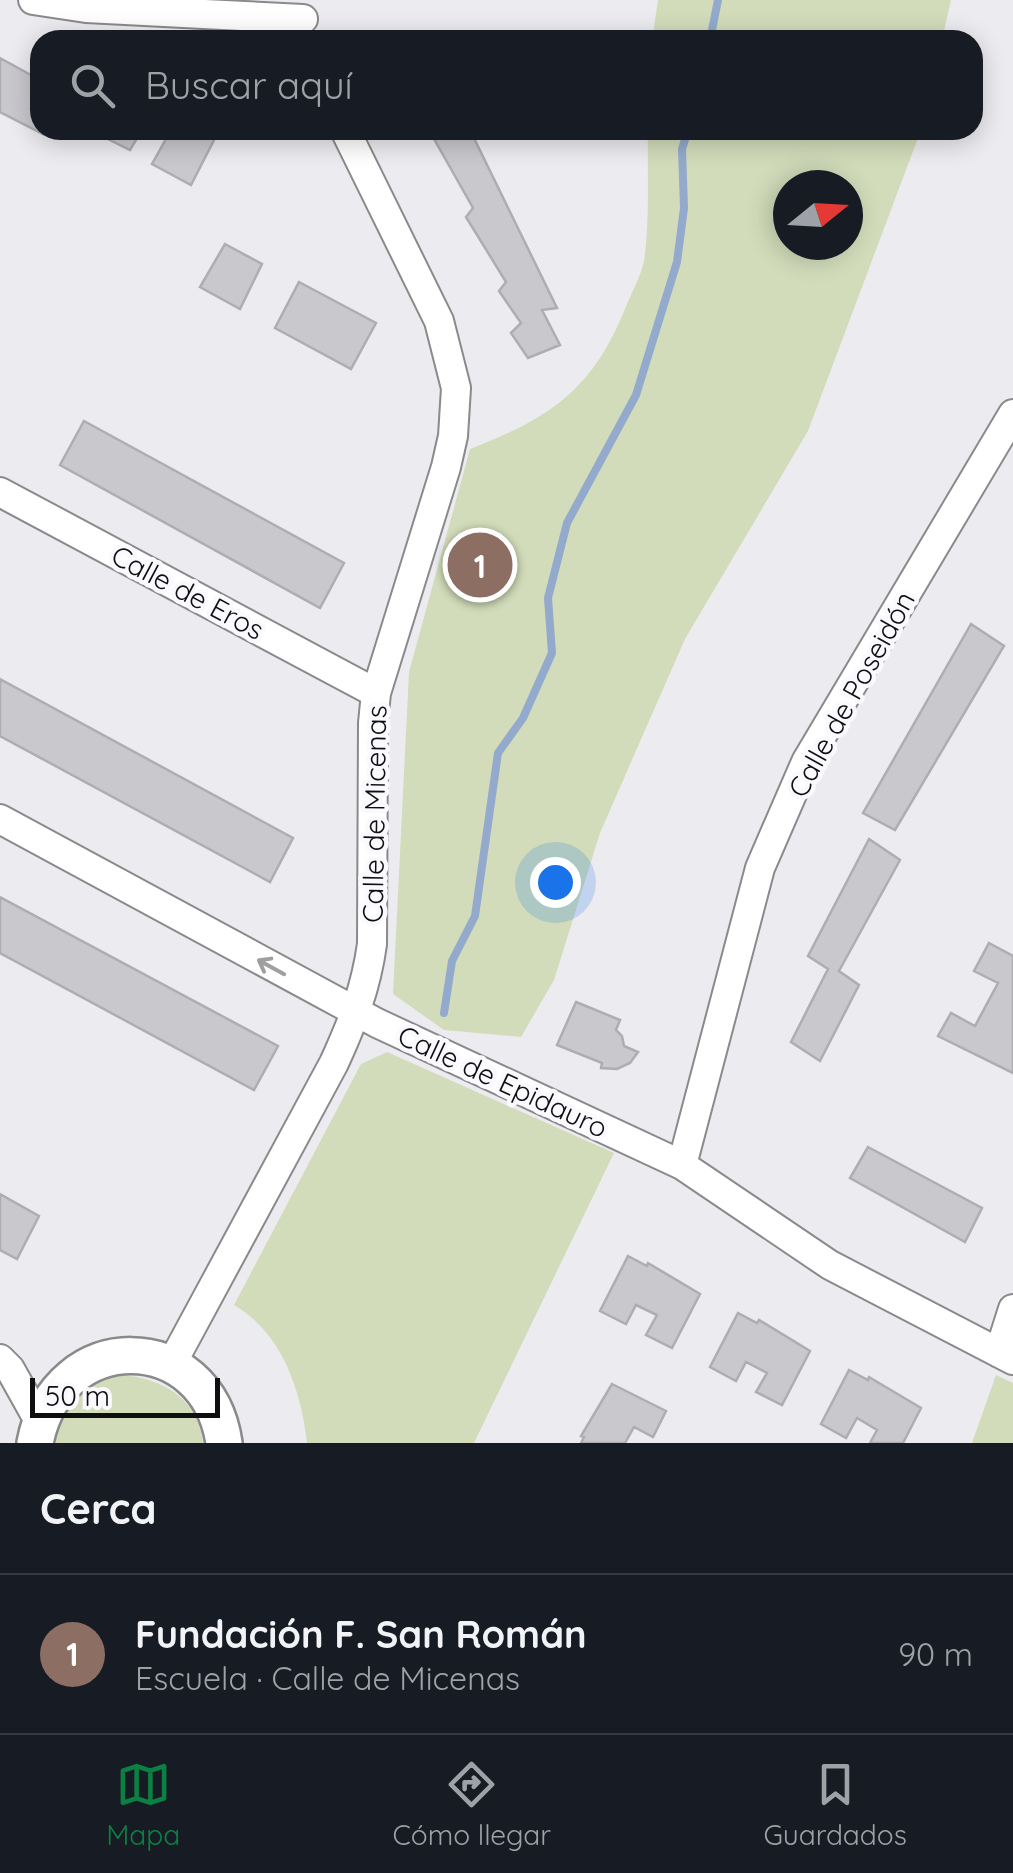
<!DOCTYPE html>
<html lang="es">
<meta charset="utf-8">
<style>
:root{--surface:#171b24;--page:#20242c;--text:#f1f3f6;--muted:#9ea1a6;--line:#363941;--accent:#0b8043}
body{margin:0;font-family:Quicksand,sans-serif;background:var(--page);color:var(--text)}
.compass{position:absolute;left:773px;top:170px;width:90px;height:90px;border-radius:50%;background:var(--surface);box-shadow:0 5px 25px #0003;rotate:72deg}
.scale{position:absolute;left:30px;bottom:25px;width:190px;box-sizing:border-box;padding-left:10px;border:5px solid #0f0e10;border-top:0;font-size:28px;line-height:35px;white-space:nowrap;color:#0f0e10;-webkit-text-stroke:8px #faf9fd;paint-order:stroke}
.you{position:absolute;left:555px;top:882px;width:35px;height:35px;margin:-25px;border:8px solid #fff;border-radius:50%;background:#1a73e8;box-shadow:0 0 0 15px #1a73e833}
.badge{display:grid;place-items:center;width:65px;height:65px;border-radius:50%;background:var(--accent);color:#fff;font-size:32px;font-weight:700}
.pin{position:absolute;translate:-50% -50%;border:5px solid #fff;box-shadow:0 2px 10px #0006}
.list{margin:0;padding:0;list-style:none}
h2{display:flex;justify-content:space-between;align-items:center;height:130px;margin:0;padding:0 40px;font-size:42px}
h2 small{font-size:32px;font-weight:400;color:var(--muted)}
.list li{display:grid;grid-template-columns:65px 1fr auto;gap:30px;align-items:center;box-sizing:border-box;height:160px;padding:0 40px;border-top:2px solid var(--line)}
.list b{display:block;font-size:38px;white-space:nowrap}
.list p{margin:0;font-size:32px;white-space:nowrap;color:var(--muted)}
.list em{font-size:32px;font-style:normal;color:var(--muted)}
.icon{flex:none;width:55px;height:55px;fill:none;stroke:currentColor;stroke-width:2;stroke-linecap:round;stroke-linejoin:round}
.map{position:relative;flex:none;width:1013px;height:1443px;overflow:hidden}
.search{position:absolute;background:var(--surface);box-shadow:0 5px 25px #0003;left:30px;right:30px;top:30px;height:110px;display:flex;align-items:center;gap:25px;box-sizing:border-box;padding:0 35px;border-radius:30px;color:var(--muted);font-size:38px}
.sheet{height:290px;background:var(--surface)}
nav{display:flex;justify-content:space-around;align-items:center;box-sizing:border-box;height:140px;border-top:2px solid var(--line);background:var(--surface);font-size:28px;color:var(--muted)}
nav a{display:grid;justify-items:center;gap:5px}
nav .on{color:var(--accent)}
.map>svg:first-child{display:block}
</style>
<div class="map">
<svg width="1013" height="1443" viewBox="0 0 1013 1443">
<rect width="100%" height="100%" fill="#ececf0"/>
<path fill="#d2dcba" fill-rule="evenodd" d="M658,0H951L942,40H652Z
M648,130H921L808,431L685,639L600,833L554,980L521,1037L444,1030L393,994L409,672L470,449C553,417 594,388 627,304C633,290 641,275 644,261C650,222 647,170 648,130ZM848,185V245H788V185Z
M387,1052L614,1153L474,1443H307C301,1390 282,1333 234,1305L361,1064Z
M123,1375C164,1379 198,1399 203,1443H52C65,1400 79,1385 123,1375Z
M996,1375L1013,1383V1443H972Z"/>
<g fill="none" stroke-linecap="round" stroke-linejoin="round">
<path stroke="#93aacc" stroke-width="8" d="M710,40L718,0
M444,1013L452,961L475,916L498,753L523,718L552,653L548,598L567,523L636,395L677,262L684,208L682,149L688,130"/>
</g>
<path fill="#c9c8cc" stroke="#aeadb1" stroke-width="2.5" d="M0,58L40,80V130H45L43,134L0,112Z
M90,130H142L130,150Z
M171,130H194L214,140L191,185L152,164Z
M429,130H470L557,308L542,310L560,345L528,358L511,333L521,323L499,291L506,282L466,217L473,208Z
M225,244L262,264L240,309L200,287Z
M299,282L376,323L351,369L275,328Z
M84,421L344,563L320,608L60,465Z
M971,624L1004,646L895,830L863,813Z
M0,679L293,838L270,882L0,736Z
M869,839L900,860L839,971L859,985L820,1061L791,1042L828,969L808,956Z
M0,897L278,1046L254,1090L0,953Z
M989,943L1013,956V1073L938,1036L951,1013L975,1026L998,983L974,971Z
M576,1002L620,1020L616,1030L622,1036L624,1046L638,1052L630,1063L617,1069L601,1068L602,1063L557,1045Z
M868,1147L982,1208L965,1242L850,1178Z
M0,1194L39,1216L17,1259L0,1250Z
M628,1256L647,1266L648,1263L700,1294L672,1348L646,1335L657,1315L636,1305L626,1324L600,1311Z
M738,1313L757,1323L759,1320L810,1351L782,1405L756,1392L767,1373L746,1362L736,1381L710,1367Z
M849,1370L868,1380L869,1377L921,1408L903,1443H870L877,1430L857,1418L846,1438L821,1424Z
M612,1384L666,1411L653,1437L634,1427L625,1443H581L584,1437L581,1436Z"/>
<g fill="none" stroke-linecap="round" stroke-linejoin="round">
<g stroke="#8a8a8d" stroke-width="32">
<path id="minor" d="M33,0L86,8L303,19
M0,492L376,693
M0,819L377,1023L682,1165L830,1265L1013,1360
M682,1165L760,868L806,762L1013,414
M999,1353L1013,1309
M0,1359L10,1369L39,1421
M171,1365L334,1063C352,1024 366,988 372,944L373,723L376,693L446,467L453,436L456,388L439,321L345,130"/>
</g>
<g stroke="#8a8a8d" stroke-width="40">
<path id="tertiary" d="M35,1443C57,1326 207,1327 224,1443"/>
</g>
<use href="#minor" stroke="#fff" stroke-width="28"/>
<use href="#tertiary" stroke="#fff" stroke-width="35"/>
</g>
<defs><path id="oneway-shaft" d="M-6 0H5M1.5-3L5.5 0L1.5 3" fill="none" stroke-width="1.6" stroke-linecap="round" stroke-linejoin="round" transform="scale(2.5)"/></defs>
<use stroke="#9f9f9f" href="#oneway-shaft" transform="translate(271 967) rotate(-151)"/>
<g text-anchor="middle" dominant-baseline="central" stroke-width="9" stroke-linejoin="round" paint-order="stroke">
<g font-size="28" fill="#0f0e10" stroke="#faf9fd">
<text transform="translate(188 592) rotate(28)">Calle de Eros</text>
<text transform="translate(851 694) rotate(-61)">Calle de Poseidón</text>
<text transform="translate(374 814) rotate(-89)">Calle de Micenas</text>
<text transform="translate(503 1081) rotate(25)">Calle de Epidauro</text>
</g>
</g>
</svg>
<svg class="compass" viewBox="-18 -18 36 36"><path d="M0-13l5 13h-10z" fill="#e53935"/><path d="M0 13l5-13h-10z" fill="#9ea1a6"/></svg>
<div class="scale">50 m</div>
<div class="you"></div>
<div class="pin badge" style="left:480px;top:565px;background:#8d6e63">1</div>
<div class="search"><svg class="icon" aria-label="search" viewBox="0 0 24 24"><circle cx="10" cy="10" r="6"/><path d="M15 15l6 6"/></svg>Buscar aquí</div>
</div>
<section class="sheet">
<h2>Cerca<small></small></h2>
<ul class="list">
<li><span class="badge" style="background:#8d6e63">1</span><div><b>Fundación F. San Román</b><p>Escuela · Calle de Micenas</p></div><em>90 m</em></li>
</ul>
</section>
<nav>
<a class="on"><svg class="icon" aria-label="map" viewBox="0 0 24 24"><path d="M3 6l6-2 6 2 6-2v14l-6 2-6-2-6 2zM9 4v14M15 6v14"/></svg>Mapa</a>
<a><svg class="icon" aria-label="directions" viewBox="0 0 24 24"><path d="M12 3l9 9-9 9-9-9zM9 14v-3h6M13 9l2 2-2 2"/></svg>Cómo llegar</a>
<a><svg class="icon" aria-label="saved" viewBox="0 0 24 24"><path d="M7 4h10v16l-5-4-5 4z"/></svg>Guardados</a>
</nav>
